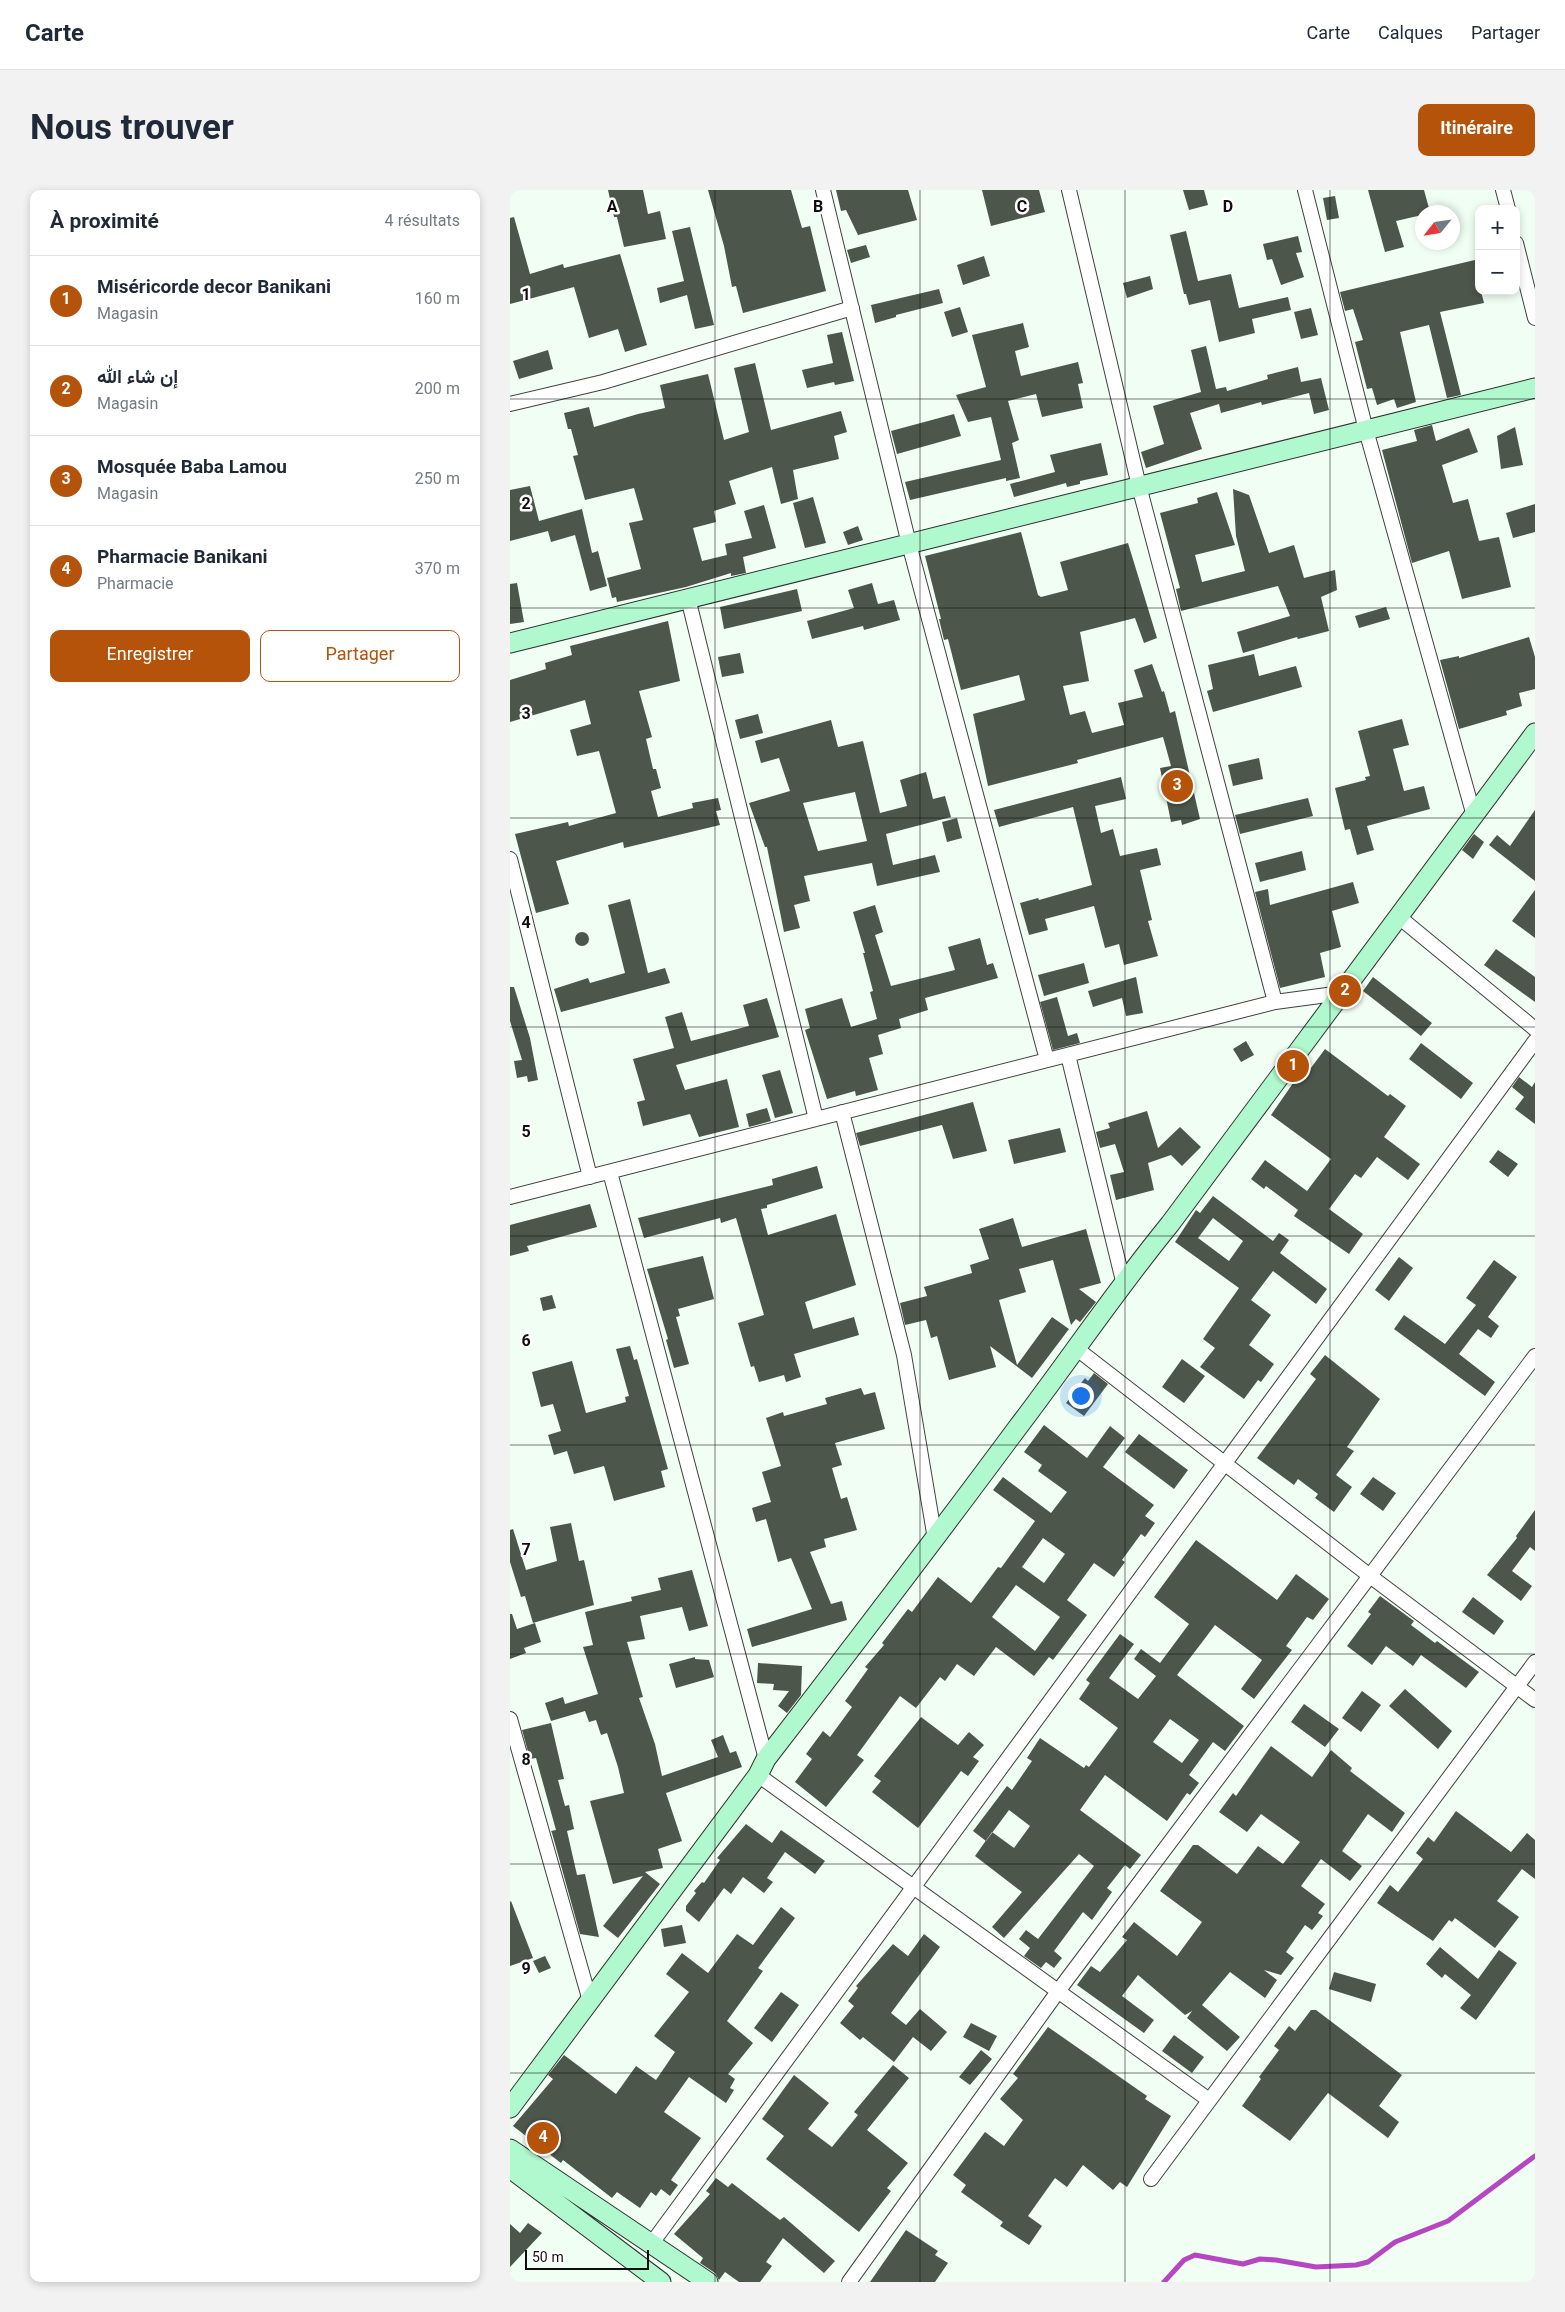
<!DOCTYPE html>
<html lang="fr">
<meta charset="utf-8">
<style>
:root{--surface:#fff;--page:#f2f2f3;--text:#1f2937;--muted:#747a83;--line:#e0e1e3;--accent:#b45309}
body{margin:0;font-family:Georgia,Vazirmatn,serif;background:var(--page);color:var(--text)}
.controls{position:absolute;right:15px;top:15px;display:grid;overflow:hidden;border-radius:10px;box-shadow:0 2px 8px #0003}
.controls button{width:45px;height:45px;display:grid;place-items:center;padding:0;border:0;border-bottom:1px solid var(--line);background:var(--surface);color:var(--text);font:25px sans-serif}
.compass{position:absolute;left:905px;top:15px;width:45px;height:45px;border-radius:50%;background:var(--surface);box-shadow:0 2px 8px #0003;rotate:240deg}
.scale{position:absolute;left:15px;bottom:12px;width:124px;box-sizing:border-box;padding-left:5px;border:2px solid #0e0e0e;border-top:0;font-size:14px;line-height:18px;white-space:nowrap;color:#0e0e0e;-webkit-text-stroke:4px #fff;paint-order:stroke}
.you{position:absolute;left:570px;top:1205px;width:18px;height:18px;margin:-12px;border:4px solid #fff;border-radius:50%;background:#1a73e8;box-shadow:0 0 0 8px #1a73e833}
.badge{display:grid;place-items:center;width:32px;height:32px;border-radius:50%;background:var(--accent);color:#fff;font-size:16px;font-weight:700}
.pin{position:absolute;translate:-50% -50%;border:2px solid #fff;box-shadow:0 1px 5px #0006}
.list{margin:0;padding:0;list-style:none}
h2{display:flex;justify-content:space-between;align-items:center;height:65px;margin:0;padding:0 20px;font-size:21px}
h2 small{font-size:16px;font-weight:400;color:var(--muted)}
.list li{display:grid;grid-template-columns:32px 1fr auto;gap:15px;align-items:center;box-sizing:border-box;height:90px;padding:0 20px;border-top:1px solid var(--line)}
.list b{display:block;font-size:19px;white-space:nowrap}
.list p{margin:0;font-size:16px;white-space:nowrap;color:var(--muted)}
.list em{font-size:16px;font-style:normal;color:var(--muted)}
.actions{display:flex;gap:10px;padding:15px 20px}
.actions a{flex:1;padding:11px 0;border:1px solid var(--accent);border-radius:10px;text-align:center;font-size:18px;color:var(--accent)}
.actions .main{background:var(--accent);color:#fff}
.map{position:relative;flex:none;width:1025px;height:2092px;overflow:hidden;border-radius:10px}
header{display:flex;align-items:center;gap:30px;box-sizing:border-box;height:70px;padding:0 25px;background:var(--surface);border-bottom:1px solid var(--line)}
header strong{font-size:24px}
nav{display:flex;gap:28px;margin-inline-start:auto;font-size:18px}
.intro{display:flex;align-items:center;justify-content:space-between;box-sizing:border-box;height:120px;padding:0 30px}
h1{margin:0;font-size:35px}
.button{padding:12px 22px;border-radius:10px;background:var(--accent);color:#fff;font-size:18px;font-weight:700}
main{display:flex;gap:30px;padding:0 30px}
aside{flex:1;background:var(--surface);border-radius:10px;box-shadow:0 2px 8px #0003}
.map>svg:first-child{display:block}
</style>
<header>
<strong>Carte</strong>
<nav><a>Carte</a><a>Calques</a><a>Partager</a></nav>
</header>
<div class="intro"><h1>Nous trouver</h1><a class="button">Itinéraire</a></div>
<main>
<aside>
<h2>À proximité<small>4 résultats</small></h2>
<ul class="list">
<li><span class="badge">1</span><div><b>Miséricorde decor Banikani</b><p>Magasin</p></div><em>160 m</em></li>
<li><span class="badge">2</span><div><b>إن شاء الله</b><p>Magasin</p></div><em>200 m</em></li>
<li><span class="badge">3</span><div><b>Mosquée Baba Lamou</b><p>Magasin</p></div><em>250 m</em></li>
<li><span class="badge">4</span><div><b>Pharmacie Banikani</b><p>Pharmacie</p></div><em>370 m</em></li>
</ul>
<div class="actions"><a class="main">Enregistrer</a><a>Partager</a></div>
</aside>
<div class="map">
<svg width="1025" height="2092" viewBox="0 0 1025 2092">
<rect width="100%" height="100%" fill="#f0fef4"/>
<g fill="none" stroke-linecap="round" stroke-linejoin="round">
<path stroke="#b646c2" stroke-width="5" d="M654,2092L674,2070L685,2065L733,2074L750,2069L766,2070L806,2077L846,2075L858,2072L885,2052L938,2031L1025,1966"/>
</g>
<path fill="#4c564b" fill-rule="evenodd" d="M98,0H133L138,24L150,21L156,49L114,57L107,27H104Z
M198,0H281L292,38L300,36L316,101L233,123L226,96L222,97L214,56Z
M326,0H398L407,30L348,45L336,20L331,21Z
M472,0H529L535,22L481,36Z
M673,0H694L698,15L679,20Z
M858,0H914L920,22H912V25L886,31L894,57L875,62Z
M825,6L829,28L817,30L813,8Z
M4,27L20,84L53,74L54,78L110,64L137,155L115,162L108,139L79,148L64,97L0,114V28Z
M180,37L204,135L185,139L177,105L150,113L147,98L174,91L162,41Z
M676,41L688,91L721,84L729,118L778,107L781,120L742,129L745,143L709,152L700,110L679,115L676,104H674L660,45Z
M788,46L792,62L786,63L794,87L771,95L762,69L757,70L753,54Z
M356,55L360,67L341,73L337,60Z
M474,66L480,86L453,95L447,75Z
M969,69V101H971L974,113L930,122L951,205L937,208L919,135L890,142L906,212L887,218L884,209L867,215L862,198L857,199L845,152L853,150L843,119L835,121L830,102Z
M640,86L643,99L617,108L613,93Z
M429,99L433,113L386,125V127L365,133L361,115Z
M450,117L458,142L442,147L434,122Z
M801,118L808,145L791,149L784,122Z
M513,133L519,157L505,161L511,186L568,172L573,193L568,194L573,218L532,227L526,204L498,211L509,250L502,253L510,288L496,291V288L400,310L395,292L491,270L481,227L458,232L446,205L476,197L462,145Z
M332,142L344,191L325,195L324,192L297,198L292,180L323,173L317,145Z
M696,156L706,199L716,197L717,201L758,189L757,185L788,177L791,192L811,188L819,220L804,224L799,203L752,215L751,212L711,223L709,214L680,223L692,259L636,278L631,262L654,254L643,216L691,202L681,160Z
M38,160L43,179L9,189L3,171Z
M245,173L261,240L331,221L337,242L324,246L329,269L283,280L288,309L271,314L262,277L219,291L226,314L204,321L206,332L183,338L192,371L217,365L215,354L242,348L234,321L254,315L266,358L233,367L236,383L221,386V383L176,397L107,412L106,407L102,408L97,388L131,379L119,333L133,330L124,298L75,310L63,266L68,265L61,239H58L54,223L79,217L84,237L128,224L155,218L150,195L198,184L214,250L239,242L224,178Z
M444,224L451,246L387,264L381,241Z
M922,235L926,251L959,238L968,262L932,275L943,313L958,309L969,351L989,347L1001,397L952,409L939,361L902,373L872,260L907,251L904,240Z
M1005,237L1013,275L991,279L987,246Z
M591,253L598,285L570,291V294L557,297L556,293L504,307L500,294L545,282L540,265Z
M20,296L29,331L72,319L82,363L88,361L97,396L80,401L65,345L41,352L38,341L0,351V300Z
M723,299L739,305L759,363L784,355L794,388L825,380L827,400L811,407L819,441L788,449L787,447L733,463L727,442L780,426L768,396L671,421L666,399L670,398L650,323L688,313L687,308L707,302L725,355L685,365L692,392L735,381L726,346Z
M303,307L316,353L295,358L283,313Z
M1025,314V342L1003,348L996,323Z
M348,336L353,350L338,355L333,342Z
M511,342L528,405L531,407L558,400L550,372L618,353L647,448L634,453L625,428L570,442L579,491L553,496L560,525L575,521L582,543L614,535L608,513L633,507L624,480L642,474L652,502L654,501L660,523L665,521L690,629L672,635L671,630L661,632L650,578L661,576L653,547L567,570L568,573L478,596L463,524L515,510L509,485L451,500L438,449L434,450L429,429H431L415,366Z
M7,393L14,432L0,434V394Z
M362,393L368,414L384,410L390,430L354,440L353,436L302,449L297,431L344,418L338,400Z
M287,399L292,421L214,439L210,417Z
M876,417L880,429L849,438L845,426Z
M158,431L170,491L129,501L142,547L136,549L143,579H146L151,598L141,601L148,627L183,618L182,613L208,608L211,620L206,621L210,635L114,658L113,652L46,671L59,714L26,723L5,644L58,632L59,636L106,623L89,561L67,566L60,540L81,534L75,510L0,532V490L36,479L35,473L62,465L60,456Z
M1019,447L1025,467V499L1009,503L1012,516L996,521L997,525L949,539L930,470L949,466V468Z
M230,463L234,483L212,487L208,467Z
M744,464L749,486L786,476L792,497L703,522L697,501L703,499L698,475Z
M248,524L253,543L230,549L225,530Z
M892,529L899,555L883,559L894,601L914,596L920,619L857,636L864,660L847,665L840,639L835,640L825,598L856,590L855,587L860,586L848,541Z
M321,530L328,557L353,551L370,623L397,616L390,590L416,582L423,609L435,606L441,627L376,644L383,675L425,665L430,682L367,696L362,673L294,686L300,711L284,715L290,738L274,742L257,657H255L239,613L280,601L269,568L251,573L245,551ZM345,602L357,651L308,661L293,613Z
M749,568L753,589L723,596L718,575Z
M611,587L616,609L585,616L591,643L603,639L610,666L647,658L651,675L630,680L642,730L638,731L648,766L614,775L609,754L595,758L584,716L535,729L538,740L519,745L510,713L528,708L529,710L582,695L563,617L489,637L484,620Z
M798,608L803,626L730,644L725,625Z
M1025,620V691L979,655L987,645L1000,656Z
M447,628L452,648L437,652L432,632Z
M964,644L974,652L963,669L952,660Z
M792,661L796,680L750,692L745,673Z
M843,692L849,713L822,721L831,757L810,763L815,787L770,798L745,702L758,699L760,715Z
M1025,700V748L1002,731Z
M120,709L138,783L155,778L160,793L51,822L44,799L78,788L80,793L115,783L98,715Z
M365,715L373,742L365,745L381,796L445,780L438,757L470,748L477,775L483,773L488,788L415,808L418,820L389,829L391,838L368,845L373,864L359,868L368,900L346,906L345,901L317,909L295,840L300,838L295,819L332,808L341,837L367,829L360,802L363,801L353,763H355L343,722Z
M65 749a7 7 0 1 1 14 0a7 7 0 1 1-14 0Z
M986,759L1025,787V812L974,775Z
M574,773L579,793L534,806L528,785Z
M626,787L633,823L616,826L612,808L583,817L578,801Z
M863,787L922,833L911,846L853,801Z
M0,797H4L20,848L28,890L18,892L17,886L7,888L4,871L12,870L0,831Z
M547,807L558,846L567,843L570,853L543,860L530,812Z
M257,808L269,847L166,875L175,900L217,889L229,937L189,947L180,924L133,936L127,912L135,910L123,869L164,858L155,827L172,822L181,851L239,836L233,815Z
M736,851L744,865L731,872L723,859Z
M911,853L963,893L951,909L899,869Z
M815,859L878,906L880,904L896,916L874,947L910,974L898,990L867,967L851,988L845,984L819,1019L853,1044L839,1064L784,1026L788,1020L756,996L754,999L741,989L755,970L797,1001L821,969L761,925L788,886L792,890Z
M270,880L283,923L265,928L252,885Z
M1009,887L1022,897L1025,892V934L1005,919L1014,907L1002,897Z
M463,912L477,961L443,969L432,935L350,956L346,943Z
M257,918L261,931L239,937L236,924Z
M637,921L648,958L670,937L691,957L672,976L661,965L638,973L644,1000L606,1010L600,985L614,982L605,954L590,958L586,942L600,938L598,933Z
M550,938L556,962L504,974L498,950Z
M988,960L1008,974L998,987L979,972Z
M307,976L313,998L257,1015V1018L251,1019L258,1045L326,1024L346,1095L295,1112L303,1139L344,1127L349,1145L284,1164L291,1187L276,1192L274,1185L249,1192L244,1176L241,1177L228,1133L254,1125L226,1028L211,1033L210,1028L134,1048L128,1028L263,995L262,989Z
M703,1006L763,1051L769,1043L779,1050L770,1063L817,1099L806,1114L763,1081L741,1110L761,1125L739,1155L764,1174L751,1192L748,1190L734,1209L690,1177L705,1158L693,1149L729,1098L665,1052L686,1020L690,1023ZM703,1028L733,1051L719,1071L688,1048Z
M80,1014L87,1037L17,1056L19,1061L0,1066V1035Z
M503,1028L512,1057L576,1039L591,1093L569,1099L586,1112L570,1132L566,1129L561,1135L543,1070L509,1079L516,1102L489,1110L507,1175L542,1127L559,1139L522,1188L480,1156L486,1177L439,1190L427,1146L421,1148L416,1130L395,1135L390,1113L417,1106L414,1097L462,1083L460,1075L479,1069L469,1039Z
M193,1066L204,1109L168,1119L170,1126L166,1127L179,1174L164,1178L156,1150L158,1149L137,1079Z
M889,1067L903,1078L879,1111L865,1100Z
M984,1070L1007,1087L978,1127L989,1136L981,1148L968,1139L949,1164L985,1192L975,1206L884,1139L894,1125L935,1154L966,1115L956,1108Z
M42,1105L46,1118L33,1121L30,1108Z
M120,1156L124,1170L127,1169L158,1279L151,1281L155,1297L104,1311L94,1276L64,1284L57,1261L44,1265L38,1245L51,1241L43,1214L31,1217L22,1182L62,1171L76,1223L116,1212L115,1207L119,1206L106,1159Z
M815,1165L870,1209L837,1257L844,1261L826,1285L842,1297L824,1322L805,1308L808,1304L788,1289L784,1295L747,1268L806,1189L800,1184Z
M672,1169L695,1186L674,1213L652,1197Z
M584,1183L598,1194L574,1226L556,1213L575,1188L578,1191Z
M351,1198L354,1205L365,1202L375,1239L325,1253L332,1275L322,1278L331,1309L337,1307L347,1340L314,1349L316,1357L300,1362L321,1414L332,1411L337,1430L242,1457L237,1439L302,1419L281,1368L268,1372L256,1329L246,1332L242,1318L261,1312L252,1282L271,1276L256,1228L273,1222L274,1226L317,1214L315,1208Z
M534,1235L577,1268L600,1236L615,1248L593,1277L644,1315L635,1326L645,1333L635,1347L631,1344L612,1370L615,1372L604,1387L584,1373L557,1410L577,1425L543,1470L539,1467L524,1486L486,1457L464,1486L447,1474L435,1491L430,1487L406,1518L390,1506L347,1565L354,1570L316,1617L285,1592L302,1569L296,1564L313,1541L320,1547L342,1517L335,1511L358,1479L355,1477L374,1455L372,1453L398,1419L402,1422L428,1387L461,1413L488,1377L491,1378L525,1331L483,1300L493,1287L541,1323L557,1302L528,1281L532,1275L514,1262ZM533,1348L555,1364L534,1393L512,1377ZM506,1395L550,1427L525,1461L482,1427Z
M629,1244L678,1280L664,1299L615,1262Z
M863,1287L886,1303L873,1321L850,1304Z
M1025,1320V1361L1020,1357L1002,1381L1022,1396L1011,1411L977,1385L1007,1348L1006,1346Z
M61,1333L69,1371L74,1370L84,1415L23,1433L15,1406L11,1407L0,1372V1340L3,1339L16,1380L47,1371L40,1337Z
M686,1350L767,1410L786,1384L819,1409L803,1430L797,1427L776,1456L782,1460L744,1509L731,1499L752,1470L705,1435L693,1451L667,1485L734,1536L715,1561L703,1552L679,1585L689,1593L680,1605L677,1603L657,1631L595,1585L570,1620L631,1665L620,1679L615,1675L597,1698L602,1702L582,1730L573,1722L544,1761L552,1768L544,1778L536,1772L531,1778L514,1766L520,1758L509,1749L516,1740L528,1749L584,1676L569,1664L494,1748L482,1737L512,1702L465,1666L482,1642L504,1658L520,1636L499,1620L476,1651L463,1641L497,1596L502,1600L522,1571L517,1568L530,1548L574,1578L576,1575L579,1577L608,1538L569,1509L580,1493L576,1490L610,1444L624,1454L599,1488L628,1509L646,1486L624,1469L631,1459L650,1473L679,1434L644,1407ZM660,1529L689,1550L672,1573L643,1552Z
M182,1380L198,1436L179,1441L172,1417L130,1426L135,1449L117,1452L133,1507L129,1508L145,1554L152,1586L208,1567L201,1550L213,1545L220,1563L226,1561L232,1577L156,1603L172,1651L148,1659L153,1678L135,1682L150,1694L108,1748L93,1736L133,1686L103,1694L80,1611L114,1603L108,1577L97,1543L91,1545L86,1530L79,1532L75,1521L41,1531L35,1513L53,1507L55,1514L88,1504L73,1457L83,1455L75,1422L122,1411L121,1407L151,1400L148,1388Z
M870,1406L904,1431L901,1435L925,1453L927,1451L969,1482L956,1498L911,1465L903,1476L876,1456L862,1475L837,1456L861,1424L858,1422Z
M963,1407L994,1431L984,1445L952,1422Z
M0,1424H2L7,1439L25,1433L31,1452L14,1458L16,1463L0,1469Z
M185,1467V1469L199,1470L204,1487L166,1498L159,1474Z
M248,1473L292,1476L291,1505L277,1523L268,1516L279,1501L263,1500L264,1494L247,1493Z
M895,1499L942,1541L928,1559L879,1516Z
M852,1501L871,1515L851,1542L832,1528Z
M794,1514L829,1539L815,1557L781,1532Z
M411,1527L448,1555L459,1542L474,1555L463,1567L469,1571L458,1586L451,1581L408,1638L362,1602L371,1591L364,1586Z
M41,1533L54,1589L48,1590L55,1616L59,1615L64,1639L57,1641L67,1685L75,1684L89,1747L70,1744L42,1643L41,1641L46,1640L26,1568L20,1569L12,1540Z
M761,1556L802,1587L821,1560L842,1578L840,1581L895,1623L882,1642L858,1624L832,1661L852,1676L840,1691L811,1669L791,1696L815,1714L808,1723L813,1726L802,1740L795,1735L776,1762L784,1768L771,1785L754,1780L767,1790L755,1808L720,1782L692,1815L730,1847L717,1861L677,1828L682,1821L675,1825L628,1785L612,1806L644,1830L634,1843L567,1795L581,1776L590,1782L617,1750L612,1747L624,1732L667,1766L692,1732L650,1701L683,1655H688L727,1684L748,1656L773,1674L790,1652L751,1624L737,1642L709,1622L723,1603L726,1606Z
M946,1621L1001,1662L1017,1643L1025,1650V1689L1012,1679L987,1711L1009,1727L985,1758L945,1728L942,1732L939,1730L923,1751L867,1713L880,1695L888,1702L913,1669L906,1663L918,1647L924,1652Z
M236,1634L262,1653L271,1640L315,1671L305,1684L275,1662L257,1688L263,1692L254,1703L233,1687L221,1704L214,1698L189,1732L176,1721V1716L186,1703L184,1701L192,1692L194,1693L210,1670L207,1668Z
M1,1711L23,1768L0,1776V1712Z
M271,1717L285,1728L248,1778L253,1781L217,1831L243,1853L218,1884L225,1889L220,1898L224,1900L216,1913L179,1887L154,1922L191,1948L161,1990L168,1995L160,2006L151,1999L146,2006L141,2002L130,2018L107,2002L102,2008L53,1970L51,1973L3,1936L43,1889L38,1885L54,1865L106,1904L126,1876L146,1890L165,1862L144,1846L179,1802L156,1784L172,1763L198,1783L227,1744L243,1755Z
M172,1735L176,1753L154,1757L151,1739Z
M414,1744L430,1757L381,1823L396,1835L410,1819L437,1842L421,1861L403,1847L384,1872L353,1847L350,1850L330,1833L344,1816L338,1811L348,1798L346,1796L383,1754L398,1766Z
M930,1757L968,1789L989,1760L1007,1773L966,1830L950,1818L961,1805L935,1784L932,1788L916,1774Z
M35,1766L41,1778L29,1783L23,1771Z
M824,1782L866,1794L861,1812L819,1799Z
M271,1802L289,1815L262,1852L244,1838Z
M801,1820H806L892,1885L869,1916L889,1932L878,1948L818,1903L780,1951L732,1916L751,1889L749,1887L769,1860L764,1856L779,1836L785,1841Z
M461,1833L487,1846L479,1861L453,1847Z
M538,1837L637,1906L635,1909L661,1926L617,1997L610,1992L603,2000L573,1975L557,1997L545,1988L518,2026L532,2036L519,2055L490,2036L493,2032L451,2002L456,1995L443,1985L475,1942L494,1956L513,1930L490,1909L508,1888L503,1884Z
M664,1845L694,1867L682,1883L652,1861Z
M471,1860L482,1869L460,1895L449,1887Z
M383,1875L399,1888L357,1940L398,1973L377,1998L381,2001L349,2042L256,1969L274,1946L252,1929L284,1885L319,1913L298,1939L322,1957L348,1925L344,1922Z
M206,1988L218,1997L222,1993L270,2030L274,2027L325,2071L314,2083L273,2048L256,2072L262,2076L250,2092H229L215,2082L209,2090L205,2083L190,2073L193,2068L164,2044L200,2004L196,2001Z
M18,2033L32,2043L0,2077V2034L10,2043Z
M396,2040L428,2061L425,2065L438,2073L425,2092H360Z"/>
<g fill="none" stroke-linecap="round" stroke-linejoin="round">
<g stroke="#414141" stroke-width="16">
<path id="street" d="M313,0L399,354L537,870
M559,0L629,296L765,812
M795,0L856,240L964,626
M993,0L998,19
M1006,53L1025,128
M0,214L93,192L342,118
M178,408L306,929
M0,669L80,987
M889,727L1025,839
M558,865L613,1091
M332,922L394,1165L425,1349
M100,982L256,1569
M0,1007L765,812L832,803
M567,1159L860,1386L1025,1510
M0,1529L80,1811
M248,1585L699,1910
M641,1989L1025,1472
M142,2053L1025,851
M339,2092L549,1800L1025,1166"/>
</g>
<g stroke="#303030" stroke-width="21">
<path id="secondary" d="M0,453L1025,198
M0,1918L248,1585L256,1569C341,1459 425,1349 508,1237C559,1170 606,1100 660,1034L1025,543
M0,1959L198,2092
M0,1978L151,2092"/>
</g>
<use href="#street" stroke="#fff" stroke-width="14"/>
<use href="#secondary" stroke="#b0f8cd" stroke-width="19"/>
</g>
<path fill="none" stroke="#0e0e0e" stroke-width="1" stroke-opacity="0.55" d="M205,0V2092M410,0V2092M615,0V2092M820,0V2092M0,209H1025M0,418H1025M0,628H1025M0,837H1025M0,1046H1025M0,1255H1025M0,1464H1025M0,1674H1025M0,1883H1025"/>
<g font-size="16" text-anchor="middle" font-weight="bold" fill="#0e0e0e" stroke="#fff" stroke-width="5" stroke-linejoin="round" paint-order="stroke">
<text x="102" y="22">A</text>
<text x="308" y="22">B</text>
<text x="512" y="22">C</text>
<text x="718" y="22">D</text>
<text x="16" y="110">1</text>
<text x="16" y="319">2</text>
<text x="16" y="529">3</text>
<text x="16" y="738">4</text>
<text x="16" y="947">5</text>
<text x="16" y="1156">6</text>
<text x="16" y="1365">7</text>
<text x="16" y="1575">8</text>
<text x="16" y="1784">9</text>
</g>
</svg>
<div class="controls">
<button>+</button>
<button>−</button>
</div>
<svg class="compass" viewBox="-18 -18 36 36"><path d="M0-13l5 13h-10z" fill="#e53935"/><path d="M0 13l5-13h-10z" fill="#747a83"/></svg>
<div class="scale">50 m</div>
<div class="you"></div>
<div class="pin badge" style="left:783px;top:876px">1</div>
<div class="pin badge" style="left:835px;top:801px">2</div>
<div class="pin badge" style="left:667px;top:596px">3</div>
<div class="pin badge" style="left:33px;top:1948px">4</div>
</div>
</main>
